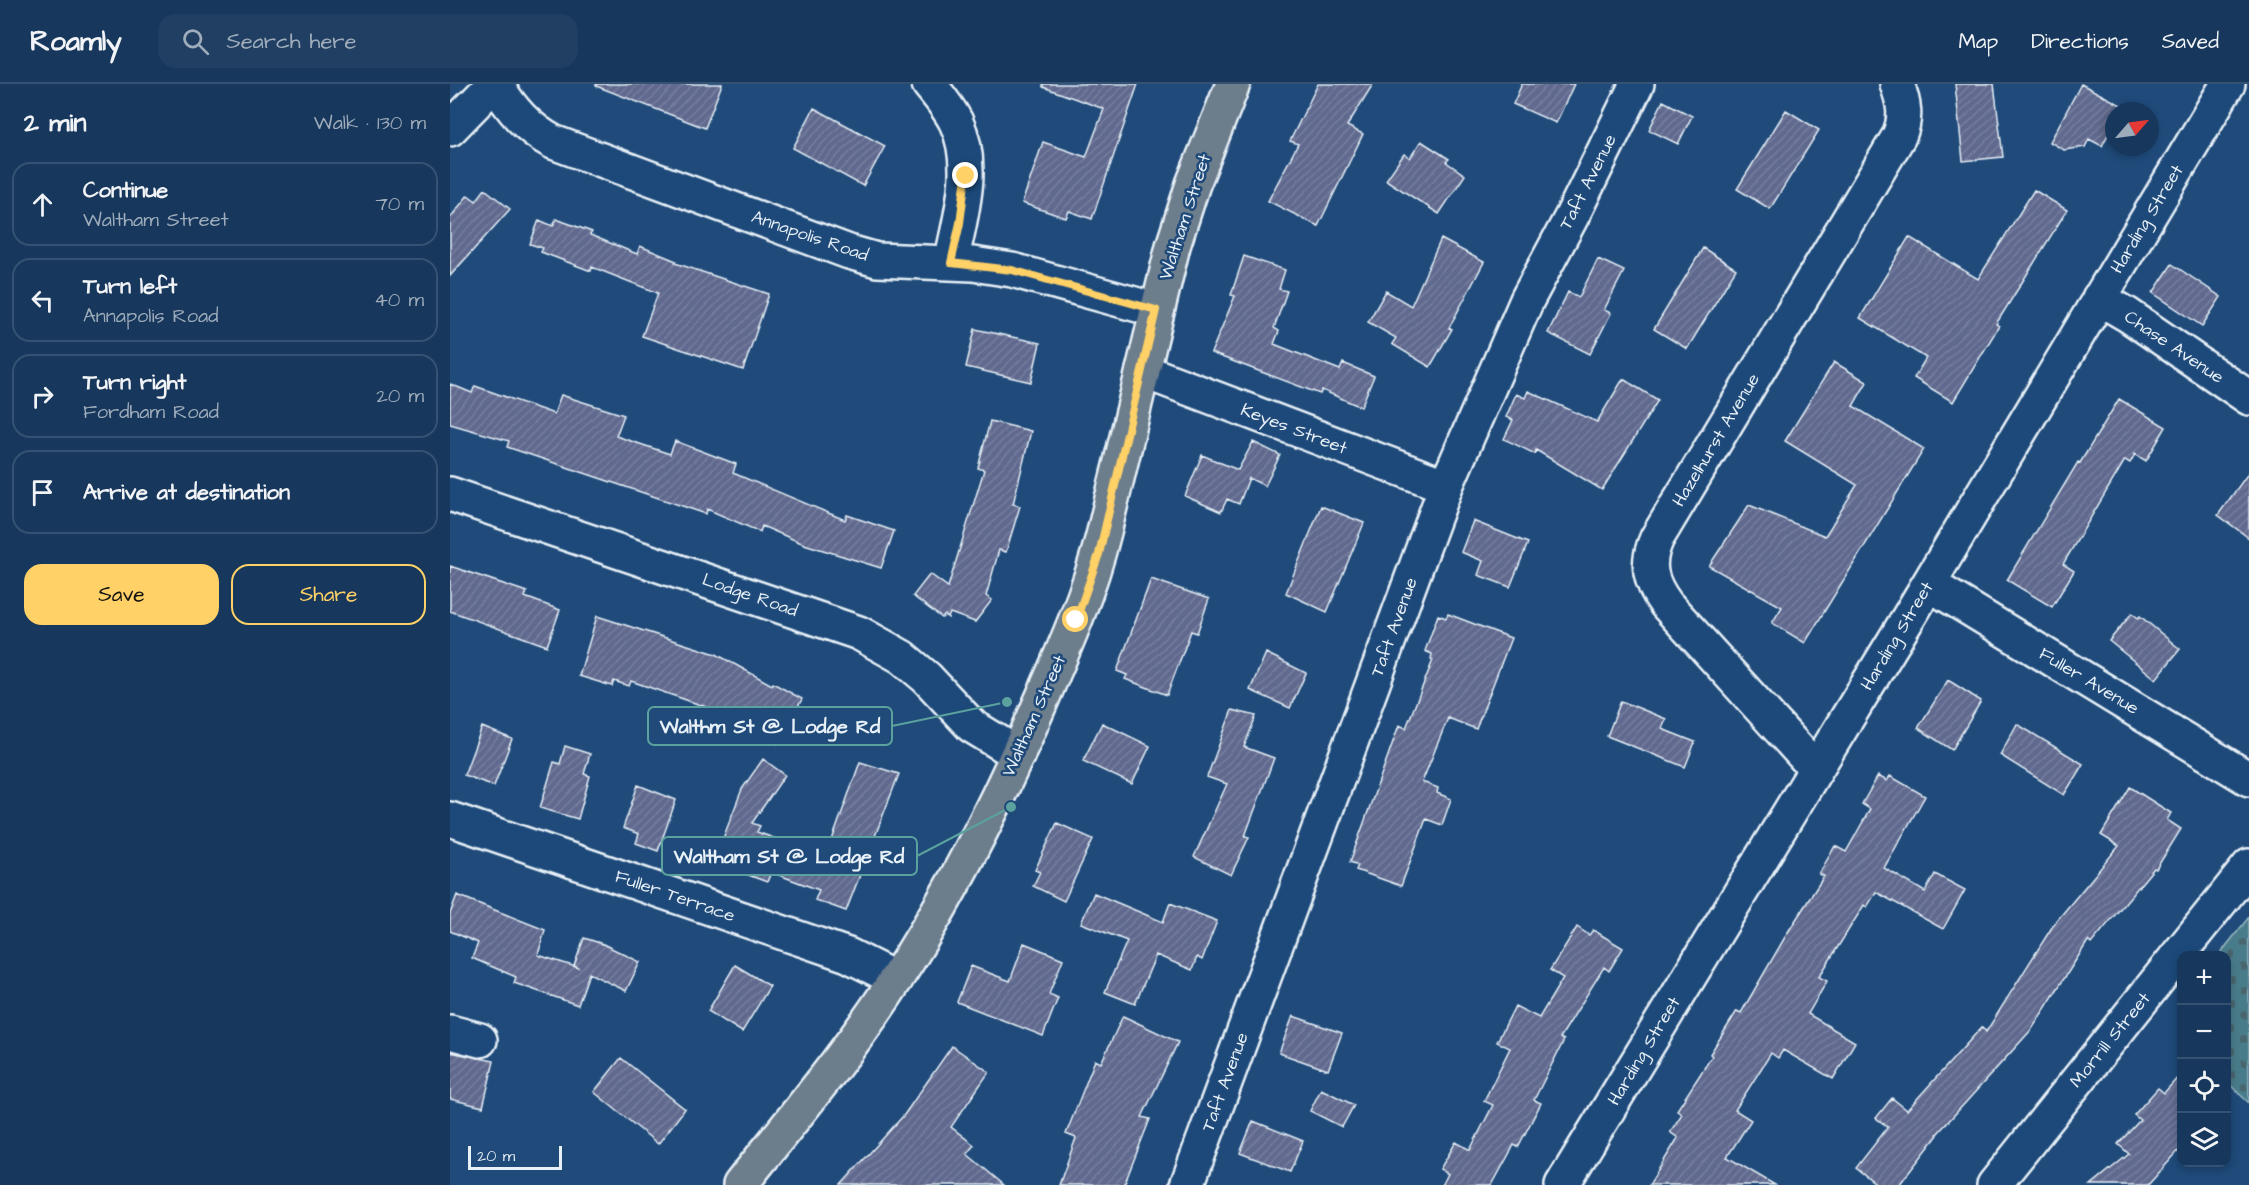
<!DOCTYPE html>
<meta charset="utf-8">
<style>
:root{--surface:#17385c;--page:#203f62;--text:#f1f3f6;--muted:#9eacbb;--line:#365272;--accent:#ffd166}
body{margin:0;font-family:"Architects Daughter",sans-serif;background:var(--page);color:var(--text)}
.controls{position:absolute;right:18px;bottom:18px;display:grid;overflow:hidden;border-radius:12px;box-shadow:0 3px 9px #0003}
.controls button{width:54px;height:54px;display:grid;place-items:center;padding:0;border:0;border-bottom:2px solid var(--line);background:var(--surface);color:var(--text);font:30px sans-serif}
.compass{position:absolute;left:1655px;top:18px;width:54px;height:54px;border-radius:50%;background:var(--surface);box-shadow:0 3px 9px #0003;rotate:62deg}
.scale{position:absolute;left:18px;bottom:15px;width:94px;box-sizing:border-box;padding-left:6px;border:3px solid #e8f1f8;border-top:0;font-size:16px;line-height:21px;white-space:nowrap;color:#e8f1f8;-webkit-text-stroke:4px #1f4a7a;paint-order:stroke}
.stop{position:absolute;width:18px;height:18px;margin:-14px;border:4px solid #ffd166;border-radius:50%;background:#fff}
.stop.end{background:#ffd166;border-color:#fff;box-shadow:0 2px 6px #0008}
.list{margin:0;padding:0;list-style:none}
h2{display:flex;justify-content:space-between;align-items:center;height:78px;margin:0;padding:0 24px;font-size:26px}
h2 small{font-size:20px;font-weight:400;color:var(--muted)}
.list li{display:grid;grid-template-columns:39px 1fr auto;gap:18px;align-items:center;box-sizing:border-box;height:84px;margin:0 12px 12px;padding:0 12px;border:2px solid var(--line);border-radius:18px}
.list b{display:block;font-size:22px;white-space:nowrap}
.list p{margin:0;font-size:20px;white-space:nowrap;color:var(--muted)}
.list em{font-size:20px;font-style:normal;color:var(--muted)}
.actions{display:flex;gap:12px;padding:18px 24px}
.actions a{flex:1;padding:14px 0;border:2px solid var(--accent);border-radius:18px;text-align:center;font-size:21px;color:var(--accent)}
.actions .main{background:var(--accent);color:#111}
.icon{flex:none;width:33px;height:33px;fill:none;stroke:currentColor;stroke-width:2;stroke-linecap:round;stroke-linejoin:round}
.map{position:relative;flex:none;width:1799px;height:1101px;overflow:hidden}
header{display:flex;align-items:center;gap:36px;box-sizing:border-box;height:84px;padding:0 30px;background:var(--surface);border-bottom:2px solid var(--line)}
header strong{font-size:28px}
nav{display:flex;gap:33px;margin-inline-start:auto;font-size:21px}
.search{width:420px;height:54px;background:var(--page);display:flex;align-items:center;gap:15px;box-sizing:border-box;padding:0 21px;border-radius:18px;color:var(--muted);font-size:22px}
main{display:flex}
aside{flex:1;background:var(--surface)}
.map>svg:first-child{display:block}
</style>
<header>
<strong>Roamly</strong>
<div class="search"><svg class="icon" aria-label="search" viewBox="0 0 24 24"><circle cx="10" cy="10" r="6"/><path d="M15 15l6 6"/></svg>Search here</div>
<nav><a>Map</a><a>Directions</a><a>Saved</a></nav>
</header>
<main>
<aside>
<h2>2 min<small>Walk · 130 m</small></h2>
<ul class="list">
<li><svg class="icon" aria-label="ahead" viewBox="0 0 24 24"><path d="M12 20V5M6 11l6-6 6 6"/></svg><div><b>Continue</b><p>Waltham Street</p></div><em>70 m</em></li>
<li><svg class="icon" aria-label="left" viewBox="0 0 24 24"><path d="M17 20v-9H6M10 6l-5 5 5 5"/></svg><div><b>Turn left</b><p>Annapolis Road</p></div><em>40 m</em></li>
<li><svg class="icon" aria-label="right" viewBox="0 0 24 24"><path d="M7 20v-9h11M14 6l5 5-5 5"/></svg><div><b>Turn right</b><p>Fordham Road</p></div><em>20 m</em></li>
<li><svg class="icon" aria-label="arrive" viewBox="0 0 24 24"><path d="M6 21V4h12l-3 4 3 4H6"/></svg><div><b>Arrive at destination</b></div></li>
</ul>
<div class="actions"><a class="main">Save</a><a>Share</a></div>
</aside>
<div class="map">
<svg width="1799" height="1101" viewBox="0 0 1799 1101">
<defs>
<pattern id="cemetery-stones" width="16" height="16" patternUnits="userSpaceOnUse" patternTransform="scale(1.5)"><rect width="16" height="16" fill="#497c8a"/><path d="M2 7V4a2 2 0 0 1 4 0v3zM10 15v-3a2 2 0 0 1 4 0v3z" fill="#48656d"/></pattern>
<pattern id="building-hatch" width="6" height="6" patternUnits="userSpaceOnUse" patternTransform="scale(1.5)"><rect width="6" height="6" fill="#60698e"/><path d="M-1 1l2-2M0 6l6-6M5 7l2-2" fill="none" stroke="#777f9f"/></pattern>
</defs>
<rect width="100%" height="100%" fill="#1f4a7a"/>
<filter id="ink" filterUnits="userSpaceOnUse"><feTurbulence type="fractalNoise" baseFrequency=".0167" numOctaves="2"/><feDisplacementMap in="SourceGraphic" scale="12" xChannelSelector="R" yChannelSelector="G"/><feConvolveMatrix kernelMatrix="1 2 1 2 8 2 1 2 1" color-interpolation-filters="sRGB"/></filter>
<g filter="url(#ink)">
<path fill="url(#cemetery-stones)" stroke="#98b6c1" stroke-width="1.5" d="M1799,833V1019L1777,998L1776,872L1769,871Z"/>
<path fill="url(#building-hatch)" stroke="#e8f1f8" stroke-width="1.5" d="M146,0H272L255,44L146,2Z
M593,0H688L642,135L619,127L616,134L572,119L593,58L636,73L654,25L593,3Z
M868,0H923L897,42L913,50L868,142L818,117L848,60L840,57Z
M1072,0H1124L1106,39L1063,20Z
M1505,0H1544L1553,73L1513,77Z
M1631,0L1673,22L1670,27H1664V39L1652,62L1639,55L1635,63L1614,66L1600,58Z
M1213,17L1242,32L1228,60L1199,46Z
M364,24L435,62L413,102L343,64Z
M1336,26L1369,46L1320,125L1287,105Z
M971,57L999,75L996,78L1015,91L989,130L936,96L954,70L960,74Z
M35,105L60,125L0,192V134L18,111L26,117Z
M1584,106L1617,126L1546,240L1549,242L1503,318L1464,294L1476,274L1410,234L1459,153L1528,195Z
M106,135L142,148L140,151L187,170L190,162L226,177L225,179L319,210L293,286L192,252L208,209L142,183L141,187L91,168L93,164L80,160L89,136L103,142Z
M991,155L1034,178L999,244L1002,245L980,283L942,260L946,254L918,238L936,207L961,222Z
M1253,164L1286,185L1237,265L1204,245Z
M794,172L835,186L829,205L837,207L824,244L829,247L824,260L890,286L893,279L924,292L911,323L872,306L870,310L761,269L785,212L781,211Z
M1148,175L1174,187L1154,226L1161,229L1140,270L1098,249L1118,208L1129,213Z
M1722,180L1771,213L1752,242L1703,209Z
M525,245L590,259L581,298L516,283Z
M1384,278L1417,298L1403,322L1474,365L1355,559L1322,539L1332,523L1259,482L1299,421L1375,452L1407,401L1335,357Z
M1173,295L1208,316L1152,406L1086,366L1085,370L1054,355L1063,336L1056,333L1066,310L1075,314L1078,307L1147,338Z
M0,300L22,309L25,302L104,330L111,311L174,331L166,352L220,370L225,357L286,380L283,389L395,436L397,431L444,447L431,484L354,460L312,442L310,448L257,425L256,430L57,363L59,357L0,340Z
M1669,315L1716,343L1696,377L1685,370L1680,379L1675,376L1613,480L1624,487L1602,523L1557,496L1628,378L1630,379Z
M540,337L581,347L563,420L570,422L556,468L549,466L536,512L542,516L525,538L500,529L498,534L495,531L492,534L463,512L480,490L498,503L534,386L528,384Z
M803,358L830,371L815,402L799,394L789,420L777,415L771,428L735,412L752,371L788,386Z
M1799,388V454L1768,431Z
M871,422L914,439L877,528L836,509Z
M1023,437L1078,459L1060,503L1028,491L1033,477L1011,468Z
M0,482L77,508L75,513L110,526L97,562L0,527Z
M701,495L759,515L747,549L741,547L717,611L675,595L677,591L667,587Z
M1682,529L1688,534L1690,532L1730,565L1706,595L1659,557Z
M998,530L1061,554L1026,645L998,634L972,698L988,704L987,709L1001,715L992,741L976,735L951,802L906,786L908,781L900,778L949,641L956,644L983,576L981,575L982,570L975,567L988,531L996,534Z
M147,532L266,570L322,601L323,599L352,615L328,660L268,627L181,597L179,602L164,597L162,602L129,592Z
M816,569L856,589L840,624L800,606Z
M1498,596L1531,617L1502,666L1468,644Z
M1171,617L1216,635L1212,645L1245,658L1235,683L1157,652Z
M782,626L806,632L794,663L824,674L795,752L799,753L781,791L744,773L777,700L757,693Z
M652,639L700,662L682,700L633,677Z
M1567,640L1633,680L1614,711L1550,671Z
M32,643L62,655L44,702L14,691Z
M115,662L140,670L134,690L140,692L128,735L90,724L104,678L110,680Z
M313,675L335,691L302,739L310,742L307,748L376,773L410,678L449,690L396,827L365,816L369,806L321,788L317,798L264,778L292,705Z
M1428,692L1437,697L1440,692L1475,712L1434,784L1475,808L1485,790L1515,806L1493,845L1426,808L1417,823L1414,821L1369,893L1377,897L1358,930L1405,958L1383,995L1333,966L1328,974L1321,969L1285,1026L1301,1036L1277,1073L1325,1101H1199L1228,1054L1220,1048L1232,1030L1227,1026L1262,972L1260,970L1287,927L1291,929L1338,848L1374,792L1369,790L1385,762L1396,768L1420,725L1412,720Z
M188,701L226,716L208,767L186,759L189,750L173,744Z
M1680,703L1721,729L1717,736L1731,745L1706,785L1704,784L1641,860L1638,857L1582,945L1487,1050L1488,1051L1449,1101H1428L1406,1084L1438,1043L1426,1034L1442,1014L1457,1026L1532,943L1536,948L1604,840L1669,762L1651,751Z
M607,739L643,755L614,817L583,802L590,788L585,786Z
M644,809L713,838L720,819L767,837L752,876L747,873L742,886L706,871L685,920L655,908L677,857L631,839Z
M7,811L95,846L88,871L129,884L124,882L134,854L153,860L190,878L176,907L139,889L128,921L64,899L66,893L22,874L28,859L0,847V830Z
M1127,843L1139,851L1143,846L1173,864L1159,887L1154,883L1110,954L1114,956L1084,1016L1091,1019L1068,1063L1064,1061L1042,1101H992L998,1090L990,1085L1006,1058L1020,1066L1043,1021L1034,1017L1060,964L1047,958L1065,922L1089,934L1113,894L1100,886Z
M574,859L613,875L599,910L608,914L593,952L507,918L521,882L560,897Z
M285,881L320,902L292,948L258,927Z
M673,932L728,958L692,1033L700,1035L674,1101H609L626,1054L616,1050L645,976L651,979Z
M843,932L892,949L878,986L829,969Z
M502,962L539,988L501,1043L524,1061L517,1070L554,1101H391L454,1031Z
M0,968L44,977L33,1023L0,1015Z
M171,974L235,1025L208,1060L144,1008Z
M1731,990V1064L1698,1101H1641L1679,1070L1668,1060L1690,1036L1684,1031L1708,1004L1714,1009Z
M871,1005L904,1021L892,1043L860,1027Z
M803,1037L853,1057L840,1088L790,1069Z"/>
<g fill="none" stroke-linecap="round" stroke-linejoin="round">
<g stroke="#e8f1f8" stroke-width="38">
<path id="minor" d="M46,0C61,25 77,44 103,58L399,168L427,176L523,180L562,186L706,226
M479,0C489,12 499,24 506,38C527,82 510,134 501,179
M0,45L44,0
M1649,214L1678,231L1799,314
M693,287L996,402
M0,410L409,549L452,573L477,594L522,642L568,670
M1479,500L1799,695
M1366,685L1216,520C1200,498 1195,480 1207,454L1449,52C1457,33 1454,19 1447,0
M0,735L398,871L446,895
M0,948L30,956
M737,1101L996,402L1077,216L1122,132L1187,0
M1112,1101L1457,536L1778,0
M1544,1101L1799,782"/>
</g>
<g stroke="#e8f1f8" stroke-width="38">
<path id="major" d="M290,1101C344,1033 400,967 446,895C502,810 549,715 589,622C614,565 639,509 654,448L723,162L743,100L783,0"/>
</g>
<use href="#minor" stroke="#1f4a7a" stroke-width="33"/>
<use href="#major" stroke="#6c7d8c" stroke-width="33"/>
</g>
</g>
<g fill="none" stroke-linecap="round" stroke-linejoin="round" filter="url(#ink)">
<path stroke="#ffd166" stroke-width="8" d="M516,92L510,139L501,179L562,186L706,226L649,470L626,536"/>
</g>
<g text-anchor="middle" dominant-baseline="central" stroke-width="5" stroke-linejoin="round" paint-order="stroke">
<g font-size="18" fill="#e8f1f8" stroke="#1f4a7a">
<text transform="translate(1138 98) rotate(-63)">Taft Avenue</text>
<text transform="translate(735 133) rotate(-72)">Waltham Street</text>
<text transform="translate(1697 135) rotate(-59)">Harding Street</text>
<text transform="translate(360 152) rotate(19)">Annapolis Road</text>
<text transform="translate(1724 263) rotate(34)">Chase Avenue</text>
<text transform="translate(844 345) rotate(21)">Keyes Street</text>
<text transform="translate(1266 356) rotate(-59)">Hazelhurst Avenue</text>
<text transform="translate(300 511) rotate(19)">Lodge Road</text>
<text transform="translate(944 543) rotate(-70)">Taft Avenue</text>
<text transform="translate(1447 552) rotate(-59)">Harding Street</text>
<text transform="translate(1639 597) rotate(31)">Fuller Avenue</text>
<text transform="translate(584 632) rotate(-66)">Waltham Street</text>
<text transform="translate(225 812) rotate(19)">Fuller Terrace</text>
<text transform="translate(1660 956) rotate(-51)">Morrill Street</text>
<text transform="translate(1194 967) rotate(-59)">Harding Street</text>
<text transform="translate(775 998) rotate(-70)">Taft Avenue</text>
</g>
</g>
<path fill="none" stroke="#5ba19e" stroke-width="2" d="M557 618L442 642M561 723L467 772"/>
<g fill="#5ba19e" stroke="#1f4a7a" stroke-width="2">
<circle cx="557" cy="618" r="6"/>
<circle cx="561" cy="723" r="6"/>
</g>
<g fill="#1f4a7a" stroke="#5ba19e" stroke-width="2">
<rect x="198" y="623" width="244" height="38" rx="6"/>
<rect x="212" y="753" width="255" height="38" rx="6"/>
</g>
<g font-size="20" text-anchor="middle" font-weight="bold" fill="#e8f1f8">
<text x="320" y="649">Walthm St @ Lodge Rd</text>
<text x="339" y="779">Waltham St @ Lodge Rd</text>
</g>
</svg>
<div class="controls">
<button>+</button>
<button>−</button>
<button><svg class="icon" aria-label="locate" viewBox="0 0 24 24"><circle cx="12" cy="12" r="6"/><path d="M12 2v4M12 18v4M2 12h4M18 12h4"/></svg></button>
<button><svg class="icon" aria-label="layers" viewBox="0 0 24 24"><path d="M12 4l9 5-9 5-9-5zM3 14l9 5 9-5"/></svg></button>
</div>
<svg class="compass" viewBox="-18 -18 36 36"><path d="M0-13l5 13h-10z" fill="#e53935"/><path d="M0 13l5-13h-10z" fill="#9eacbb"/></svg>
<div class="scale">20 m</div>
<div class="stop" style="left:626px;top:536px"></div>
<div class="stop end" style="left:516px;top:92px"></div>
</div>
</main>
